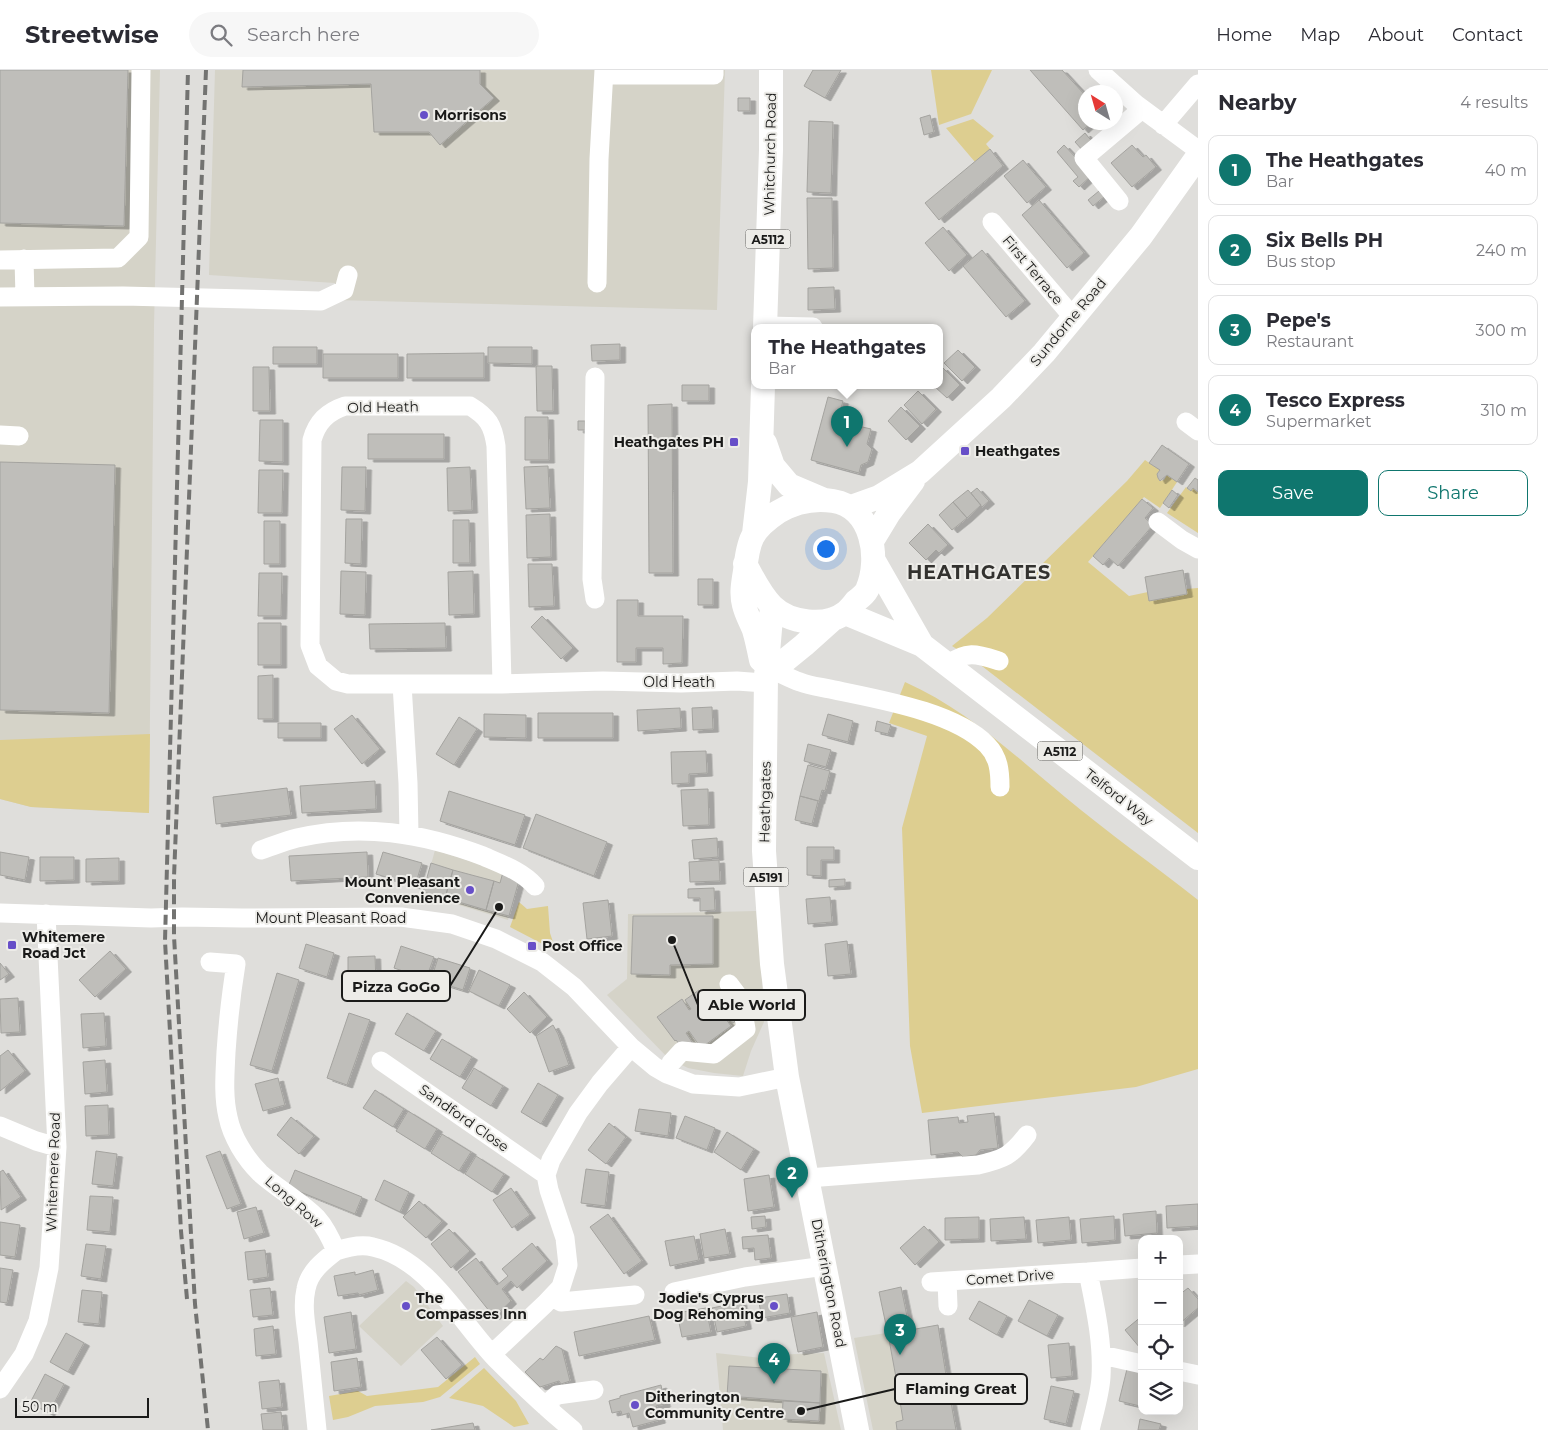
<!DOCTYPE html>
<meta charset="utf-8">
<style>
:root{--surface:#fff;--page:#f7f7f7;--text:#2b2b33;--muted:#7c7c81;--line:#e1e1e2;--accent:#0f766e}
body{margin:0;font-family:Montserrat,sans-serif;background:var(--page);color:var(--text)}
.controls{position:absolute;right:15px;bottom:15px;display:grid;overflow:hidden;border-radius:10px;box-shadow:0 5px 20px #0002}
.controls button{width:45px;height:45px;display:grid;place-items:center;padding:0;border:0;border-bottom:1px solid var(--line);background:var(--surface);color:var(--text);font:25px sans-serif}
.compass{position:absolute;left:1078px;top:15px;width:45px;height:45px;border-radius:50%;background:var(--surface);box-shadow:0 5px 20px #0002;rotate:323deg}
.scale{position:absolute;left:15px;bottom:12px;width:134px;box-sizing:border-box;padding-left:5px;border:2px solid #1a1a19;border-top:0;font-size:14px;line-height:18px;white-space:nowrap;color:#1a1a19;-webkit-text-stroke:4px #edece8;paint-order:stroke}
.you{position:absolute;left:825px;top:478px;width:18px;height:18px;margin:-12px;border:4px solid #fff;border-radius:50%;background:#1a73e8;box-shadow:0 0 0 8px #1a73e833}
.badge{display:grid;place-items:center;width:32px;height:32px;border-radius:50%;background:var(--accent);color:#fff;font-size:16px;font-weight:700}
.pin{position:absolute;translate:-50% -41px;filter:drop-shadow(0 1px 2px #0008)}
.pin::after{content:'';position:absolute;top:26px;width:18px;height:15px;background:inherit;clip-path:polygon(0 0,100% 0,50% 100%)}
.popup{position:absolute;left:751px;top:254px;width:192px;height:65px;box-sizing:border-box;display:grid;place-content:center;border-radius:10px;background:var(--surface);filter:drop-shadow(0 1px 4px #0005);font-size:16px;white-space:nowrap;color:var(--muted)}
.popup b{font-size:19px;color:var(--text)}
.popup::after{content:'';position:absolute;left:50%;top:100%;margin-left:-10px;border:10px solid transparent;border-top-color:var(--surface)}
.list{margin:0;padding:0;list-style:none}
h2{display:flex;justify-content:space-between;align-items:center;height:65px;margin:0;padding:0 20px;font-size:21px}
h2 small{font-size:16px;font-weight:400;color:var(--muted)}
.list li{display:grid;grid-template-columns:32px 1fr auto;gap:15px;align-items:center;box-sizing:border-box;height:70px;margin:0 10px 10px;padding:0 10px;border:1px solid var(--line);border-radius:10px}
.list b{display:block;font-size:19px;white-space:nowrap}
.list p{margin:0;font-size:16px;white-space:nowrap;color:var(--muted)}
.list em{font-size:16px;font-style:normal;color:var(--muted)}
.actions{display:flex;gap:10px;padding:15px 20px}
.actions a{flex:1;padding:11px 0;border:1px solid var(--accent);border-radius:10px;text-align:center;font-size:18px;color:var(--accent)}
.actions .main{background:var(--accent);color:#fff}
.icon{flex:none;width:28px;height:28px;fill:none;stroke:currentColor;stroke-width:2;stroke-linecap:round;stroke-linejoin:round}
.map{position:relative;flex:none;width:1198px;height:1360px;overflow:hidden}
header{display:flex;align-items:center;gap:30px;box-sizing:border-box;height:70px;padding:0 25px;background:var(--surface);border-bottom:1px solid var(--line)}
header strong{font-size:24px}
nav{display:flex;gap:28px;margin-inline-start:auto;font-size:18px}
.search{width:350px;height:45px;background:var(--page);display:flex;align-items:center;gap:12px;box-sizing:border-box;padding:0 18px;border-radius:28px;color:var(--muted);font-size:19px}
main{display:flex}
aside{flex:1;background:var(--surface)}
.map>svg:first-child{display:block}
</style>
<header>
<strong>Streetwise</strong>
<div class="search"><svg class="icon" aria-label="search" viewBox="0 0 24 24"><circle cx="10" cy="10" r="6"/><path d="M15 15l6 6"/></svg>Search here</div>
<nav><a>Home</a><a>Map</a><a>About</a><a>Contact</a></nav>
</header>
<main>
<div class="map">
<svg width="1198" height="1360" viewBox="0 0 1198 1360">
<defs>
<filter id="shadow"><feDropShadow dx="5.5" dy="3" stdDeviation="0" flood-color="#0004"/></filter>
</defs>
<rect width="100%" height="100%" fill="#dfdedb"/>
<path fill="#d5d3c8" d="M0,0H160L154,256L149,743L31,737L0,729Z
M215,0H725L717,240L335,230V213L209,205Z
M435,780L520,807L508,850L423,824Z
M756,841L761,893L764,952L751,981L743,1006L714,1003L688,998L669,989L607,925L627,909L628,844Z
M406,1211L414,1217L443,1256L401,1296L359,1256Z
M938,1255L956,1360H873L854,1268Z
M716,1283L770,1289L772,1285L824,1283L841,1360H723Z"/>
<path fill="#ddce90" d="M931,0H992L971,44L939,55Z
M973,49L994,66L986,74L990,79L975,92L946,58Z
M1145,390L1160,400L1157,404L1158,408L1160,411L1164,410L1167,405L1177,412L1160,438L1144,427L1088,492L1129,526L1148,522L1198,518V763L978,593L952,576L987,548L1127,411Z
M1186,417L1190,421L1193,418L1198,422V463L1167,443Z
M905,612C966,639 1014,685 1065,727C1108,763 1154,795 1198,830V999L1136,1017L922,1043L910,976L902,758L927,666L889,653Z
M150,664L149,743L31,737L0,729V670Z
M519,832L527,839L548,836L550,863L556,881L510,857Z
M475,1287L480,1294L440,1327L423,1332L375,1336L348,1347L333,1350L329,1326L358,1321L367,1326L438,1317Z
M484,1298L516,1331L529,1354L514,1357L483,1336L449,1328Z"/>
<path fill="#bfbeba" stroke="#a4a39f" filter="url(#shadow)" d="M0,0H128L124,156L0,153Z
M243,0H480V14L494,28L440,75L429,62H374L371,14L242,17Z
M813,0H841L825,28L804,16Z
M1030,0H1062L1086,26V52H1092L1083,60Z
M738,28H750V41H738Z
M930,45L934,62L924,65L920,48Z
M809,51L833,52L831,123L807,122Z
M1085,63L1094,74L1084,82L1075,72Z
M1064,75L1092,105L1079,117L1073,111L1078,107L1057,82Z
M1132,75L1143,87L1146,85L1156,97L1132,117L1111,93Z
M990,79L1003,96L939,150L925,133Z
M1023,90L1046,117L1027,133L1004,106Z
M1099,121L1104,127L1093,136L1088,130Z
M807,128H832L833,198L808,199Z
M1039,130L1084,183L1067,198L1022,145Z
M943,157L967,185L949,201L925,173Z
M982,180L1025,231L1006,247L963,196Z
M834,217L835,239L808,240V218Z
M620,274V290L592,291L591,275Z
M273,277H317V294H273Z
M488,277H532V294L488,293Z
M958,280L975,297L962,311L944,293Z
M484,283V308H407V284Z
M323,284H398V308H323Z
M536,296H552L553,341H537Z
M253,297H269L270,341H253Z
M942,297L960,315L947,328L934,316H940V299Z
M682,315H709V331H682Z
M918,321L936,339L922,354L904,335Z
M828,327L843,331L840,342L856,346L854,355L871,359L867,374L872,379L868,392L861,395L859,403L811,390Z
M672,334L673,503H649L648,335Z
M901,337L920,356L906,370L888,351Z
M525,347H548L549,390H525Z
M260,350H283V392L259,391Z
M578,351H585V360H578Z
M368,364H444V389H368Z
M1162,375L1189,394L1177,412L1167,405L1160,411L1158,408L1157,404L1160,400L1149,393Z
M0,392L115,395L109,643L0,640Z
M548,396L550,438L526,439L524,397Z
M342,397H366L365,441L341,440Z
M470,397L472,440L448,441L447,398Z
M259,400H283L282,443H258Z
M1195,408L1198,410V422L1193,418L1191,421L1187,418Z
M977,418L989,431L982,437L971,423Z
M968,420L981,435L967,448L953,432Z
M1172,420L1178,425L1169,438L1163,433Z
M1142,429L1153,438L1145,448L1153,455L1118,496L1109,488L1103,495L1093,486Z
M953,432L967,448L952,460L939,445Z
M550,444L551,487L527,488L526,445Z
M346,449H362L361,494L345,493Z
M453,450H469L470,493H453Z
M264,451H280V494H264Z
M928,454L948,475L939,483L936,480L926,490L909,473Z
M528,494H552L554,536L529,537Z
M1183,500L1187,524L1149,531L1145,507Z
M341,501L366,502L365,545L340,544Z
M473,501L474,544L449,545L448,502Z
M259,503H282L281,546H258Z
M698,509H713V535H698Z
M617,530H638V546H683L682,593L663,594V578H636V592H617Z
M542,546L573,578L561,589L531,557Z
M258,553H281V595H258Z
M445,553L446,578L370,579L369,554Z
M273,605V649H258V606Z
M712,637L713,659L693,660L692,638Z
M680,638L681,658L638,661L637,640Z
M538,643H613V668H538Z
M484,644L526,645V668L484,667Z
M828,644L853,651L848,672L822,665Z
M352,645L380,679L362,694L334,659Z
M459,647L477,659L454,695L436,684Z
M877,651L891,655L888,664L875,661Z
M278,653H321V668H278Z
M808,674L831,680L826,697L804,691Z
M706,681L707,703L689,704V713L672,714L671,682Z
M808,695L830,701L825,721L822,720L819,731L800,726Z
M375,711L376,739L302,743L300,716Z
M287,718L291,745L216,754L213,727Z
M708,719L709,755L683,756L681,720Z
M449,721L525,745L515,775L440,751Z
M800,726L818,731L812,754L795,750Z
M536,744L607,772L594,806L523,778Z
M717,768L718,787L694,789L692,770Z
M807,777H834V790H821V806L807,805Z
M0,782L29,787L25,810L0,805Z
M367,782L368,807L291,811L289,786Z
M383,782L422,793L415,816L376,804Z
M40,787H74V810L40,811Z
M119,788V811L86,812V789Z
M719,790L720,811L690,812L689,792Z
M431,793L453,800L445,828L423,822Z
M453,800L494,811L486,840L445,828Z
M503,802L520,807L509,846L486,840L494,811L500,813Z
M845,809V816L829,817V810Z
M714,818L715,840L700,841V828H688V819Z
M830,827L832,852L808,854L806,829Z
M608,830L612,866L587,869L583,833Z
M633,846H713V894L670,895V905L631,904Z
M847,871L851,904L828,906L825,874Z
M306,874L334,883L327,907L299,898Z
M401,876L434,887L426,909L394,898Z
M110,881L126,899L95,927L79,910Z
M375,886L376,912L348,913V887Z
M438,888L470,898L463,920L431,910Z
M0,893L9,904L0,910Z
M479,900L510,915L499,936L469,921Z
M277,903L299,910L272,1001L250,995Z
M699,920L706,928L708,926L711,929L722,922L733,937L729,940L737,950L733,953L725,943L723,945L731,956L701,978L689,961L686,963L692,972L683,979L676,970L675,971L657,947L682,929L689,940L691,939L685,930Z
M524,922L547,947L530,963L507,939Z
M18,928L20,962L1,963L0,929Z
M104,943L106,976L83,978L81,944Z
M349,943L370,950L347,1015L327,1008Z
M407,943L436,961L424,981L395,964Z
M553,955L558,964L569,995L549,1002L536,966Z
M442,969L472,987L460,1007L430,989Z
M8,980L25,1001L0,1021V986Z
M105,990L107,1022L85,1024L83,992Z
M474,998L503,1016L491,1036L462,1018Z
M278,1008L285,1035L263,1041L255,1014Z
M538,1013L558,1025L541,1054L521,1042Z
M375,1020L404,1039L393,1057L363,1038Z
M108,1035L109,1065L86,1066L85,1036Z
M639,1039L671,1043L668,1066L635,1061Z
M408,1041L437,1059L425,1079L396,1061Z
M994,1043L998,1078L980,1080L976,1085L963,1087L958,1082L931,1085L928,1050L958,1047L959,1053L968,1052L967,1046Z
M685,1046L715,1058L707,1080L676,1068Z
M291,1047L314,1066L299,1084L277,1065Z
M609,1053L626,1067L606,1094L588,1080Z
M727,1062L754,1079L741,1100L714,1082Z
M442,1064L471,1082L459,1101L431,1083Z
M96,1081L117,1084L113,1116L92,1114Z
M220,1081L241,1134L227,1139L206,1086Z
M476,1086L504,1104L492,1122L465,1104Z
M586,1099L609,1102L605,1136L581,1133Z
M3,1100L21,1127L1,1140L0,1102Z
M295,1100L362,1127L355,1144L288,1117Z
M769,1105L774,1137L748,1141L744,1109Z
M384,1110L409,1122L400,1142L375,1130Z
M511,1118L530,1145L512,1158L493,1130Z
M90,1126L113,1127L110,1162L87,1160Z
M419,1131L442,1151L426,1168L403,1147Z
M1198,1134V1156L1167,1158L1166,1136Z
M256,1137L264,1163L244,1169L237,1142Z
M1156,1141L1157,1163L1125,1166L1123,1144Z
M608,1144L642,1191L624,1204L590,1157Z
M765,1146L766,1157L752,1159L751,1147Z
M1114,1146L1115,1170L1082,1173L1080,1149Z
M979,1147V1169L945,1170V1148Z
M1024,1147L1026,1169L991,1171L990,1149Z
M1069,1147L1071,1170L1038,1173L1036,1150Z
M0,1152L20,1155L15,1187L0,1185Z
M924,1156L939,1172L915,1195L900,1178Z
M449,1159L470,1181L451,1198L431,1174Z
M725,1159L730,1184L704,1188L700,1164Z
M768,1165L771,1188L755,1190L754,1178L743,1179L742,1167Z
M694,1166L699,1190L670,1196L665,1171Z
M532,1173L547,1191L517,1218L511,1211L502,1219L511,1231L494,1247L458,1202L476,1188L497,1215L508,1206L502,1199Z
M86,1174L106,1176L101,1209L81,1206Z
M265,1180L268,1207L248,1210L245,1182Z
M0,1198L13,1200L7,1233L0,1232Z
M373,1200L378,1220L359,1225L358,1223L338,1226L334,1206L355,1202V1205Z
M901,1217L909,1256L887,1260L879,1222Z
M270,1218L273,1245L253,1247L250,1220Z
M1188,1218L1198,1229V1238L1179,1254V1225Z
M82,1220L102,1222L99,1254L78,1252Z
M787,1224L790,1243L762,1248L758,1228Z
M1029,1230L1058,1245L1047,1266L1018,1251Z
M979,1231L1007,1246L997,1265L969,1249Z
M741,1232L746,1256L717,1262L712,1238Z
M706,1238L711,1262L682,1267L677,1243Z
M351,1242L356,1279L329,1283L324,1247Z
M817,1242L823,1277L798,1282L791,1247Z
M649,1246L655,1270L579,1286L574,1262Z
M1142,1246V1277L1140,1278L1125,1260Z
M938,1255L946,1305L897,1313L888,1264Z
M273,1256L276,1284L256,1286L254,1259Z
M66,1263L84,1273L68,1302L50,1292Z
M437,1267L462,1295L446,1309L421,1280Z
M1069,1273L1072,1306L1051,1308L1048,1275Z
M556,1276L562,1279L570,1311L561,1314L559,1311L540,1317L525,1302L540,1288L543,1290Z
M357,1288L361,1317L334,1321L331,1292Z
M729,1296L821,1301L820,1333L727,1326Z
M1127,1299L1142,1302L1140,1336L1119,1331Z
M45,1304L64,1314L49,1343L30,1333Z
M946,1305L956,1360H897L896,1352L903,1350L897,1313Z
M279,1310L282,1337L262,1339L259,1312Z
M661,1315L665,1334L656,1336L660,1350L633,1357L629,1343L622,1345L621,1341L612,1343L609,1331L620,1328V1326Z
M1051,1316L1074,1321L1066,1354L1044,1349Z
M783,1331L820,1333L819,1351L782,1349Z
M281,1342L283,1360H263L261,1344Z
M1140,1349L1161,1354L1159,1360H1138Z
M473,1353L475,1360H431Z"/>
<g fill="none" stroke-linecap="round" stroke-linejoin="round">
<path stroke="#fff" stroke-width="19" d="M1098,0L1137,35L1198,80
M604,5H714V0
M1163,55L1198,14
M1119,131L1084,88L1142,39
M992,152L1073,247
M24,189L25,227
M0,190L118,188L139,167L141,0
M597,213L599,89L604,0
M0,227L123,226L321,231L344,220L348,205
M765,256L813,257
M595,307L592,509L595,529
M1186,352L1198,361
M0,365L19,366
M1158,452L1182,470L1198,479
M947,595C967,580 977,584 999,591
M773,600C782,604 791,609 800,612C810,616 821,617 830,619C876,629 954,641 987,675C999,687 1000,702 1000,717
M402,614L408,713L409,765
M502,614L496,376C493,355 488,347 470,336H345C327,342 317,352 312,370L310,575L318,596L336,611L348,614H502L603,611L681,613L737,611L765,613
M261,780C273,776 285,771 297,768C361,753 422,763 483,786C501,794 522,801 535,816
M0,843L151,848L182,847L242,848L401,847L452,854L496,869L542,892L574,917L631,977L655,997L667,1004L693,1014L739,1017L787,1007
M210,892L236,894C231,924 228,953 226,982C225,1004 223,1026 228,1047C232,1067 245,1088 260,1103C278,1119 300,1131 317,1148C326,1158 331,1169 336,1181C348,1177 361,1174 373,1177C428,1189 459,1250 495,1288C520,1313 546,1338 573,1360
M381,991L546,1105
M667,1004L671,993L682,981L714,984L746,959L741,930L729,914
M0,1056L36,1071L57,1077
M808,1108L978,1095C1004,1089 1011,1086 1027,1065
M1179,1195L1198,1194
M1088,1202L1142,1198
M947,1211L948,1236
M931,1212L1088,1202C1095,1237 1103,1271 1101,1307C1100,1324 1094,1343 1090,1360
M674,1222L745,1207L825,1196
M552,1227L561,1232L635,1225
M492,1284L545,1234L561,1217L568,1195L565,1168L549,1120L546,1105L551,1090L578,1043L600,1013L631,977
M1102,1285L1142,1294
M1179,1301L1198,1305
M0,1319L24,1284L38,1251L49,1198L57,1077L46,844
M545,1336L557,1325L594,1320
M317,1360C314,1331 311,1302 308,1272C306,1255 302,1236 306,1219C309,1202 323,1191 336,1181"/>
<path stroke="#fff" stroke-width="24" d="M765,258L771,80V0
M765,373L773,396L789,415L822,429
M851,437L879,427L920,402L1001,328L1044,283L1141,166L1198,86
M754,464L760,412L763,316
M872,471L889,443L913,411
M874,491L922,575
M745,494C753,508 760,524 772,536C789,553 826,558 846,542C850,539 853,535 856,531C860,528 865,524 867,520C881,488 872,437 833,431C813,428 795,432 778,442C751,460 748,471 745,501C743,513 741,524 744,535C746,544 751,552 754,560C757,570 759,580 761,590
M772,536L766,606L764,781L772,894L787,1007L857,1360
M845,543L922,575L1198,788
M766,606L804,575L833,549"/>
<path stroke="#737371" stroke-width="4" stroke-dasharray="10 5" stroke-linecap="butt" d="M206,0L174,807V866L195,1234L208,1360
M187,1229L181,1161L165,871L188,0"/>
</g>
<g fill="#674fc8" stroke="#edece8" stroke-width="2">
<circle cx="424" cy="45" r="5"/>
<rect x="729" y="367" width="10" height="10" rx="2.5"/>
<rect x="960" y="376" width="10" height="10" rx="2.5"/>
<circle cx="470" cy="820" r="5"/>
<rect x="7" y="870" width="10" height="10" rx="2.5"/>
<rect x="527" y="871" width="10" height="10" rx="2.5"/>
<circle cx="406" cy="1236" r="5"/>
<circle cx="774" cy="1236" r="5"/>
<circle cx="635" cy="1335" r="5"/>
</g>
<g text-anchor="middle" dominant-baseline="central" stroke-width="4" stroke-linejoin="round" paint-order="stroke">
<g fill="#edece8" stroke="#595957" stroke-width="1">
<rect x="745.5" y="159.5" width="45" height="19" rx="4"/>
<rect x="1037.5" y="671.5" width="45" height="19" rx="4"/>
<rect x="743.5" y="797.5" width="45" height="19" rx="4"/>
</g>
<g font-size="12" font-weight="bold" fill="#1a1a19">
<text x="768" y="169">A5112</text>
<text x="1060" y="681">A5112</text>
<text x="766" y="807">A5191</text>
</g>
<g font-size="14" font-weight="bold" fill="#1a1a19" stroke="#edece8" text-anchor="start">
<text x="434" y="45">Morrisons</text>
<text x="724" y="372" text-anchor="end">Heathgates PH</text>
<text x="975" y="381">Heathgates</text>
<text x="460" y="812" text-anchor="end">Mount Pleasant<tspan x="460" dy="16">Convenience</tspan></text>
<text x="22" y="867">Whitemere<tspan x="22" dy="16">Road Jct</tspan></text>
<text x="542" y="876">Post Office</text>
<text x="416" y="1228">The<tspan x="416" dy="16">Compasses Inn</tspan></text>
<text x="764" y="1228" text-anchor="end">Jodie's Cyprus<tspan x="764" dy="16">Dog Rehoming</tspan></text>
<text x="645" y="1327">Ditherington<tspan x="645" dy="16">Community Centre</tspan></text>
</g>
<g font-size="14" fill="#1a1a19" stroke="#edece8">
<text transform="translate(770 84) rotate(-89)">Whitchurch Road</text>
<text transform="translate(1033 200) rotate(50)">First Terrace</text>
<text transform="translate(1068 252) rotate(-50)">Sundorne Road</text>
<text transform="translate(383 337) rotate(-1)">Old Heath</text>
<text x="679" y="612">Old Heath</text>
<text transform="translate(1119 727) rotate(38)">Telford Way</text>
<text transform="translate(765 732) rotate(-89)">Heathgates</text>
<text x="331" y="848">Mount Pleasant Road</text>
<text transform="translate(464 1048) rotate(35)">Sandford Close</text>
<text transform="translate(53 1102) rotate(-88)">Whitemere Road</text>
<text transform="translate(294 1132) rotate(41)">Long Row</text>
<text transform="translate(1010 1207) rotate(-4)">Comet Drive</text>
<text transform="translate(829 1213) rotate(79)">Ditherington Road</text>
</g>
<g font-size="19" font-weight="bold" letter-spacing="1" fill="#33322f" stroke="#edece8">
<text x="979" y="502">HEATHGATES</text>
</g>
</g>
<path fill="none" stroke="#1a1a19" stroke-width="2" d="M499 837L450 916M672 870L698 935M801 1341L895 1319"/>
<g fill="#1a1a19" stroke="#edece8" stroke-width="2">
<circle cx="499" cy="837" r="5"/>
<circle cx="672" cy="870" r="5"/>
<circle cx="801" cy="1341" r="5"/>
</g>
<g fill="#edece8" stroke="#1a1a19" stroke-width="2">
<rect x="342" y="901" width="108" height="30" rx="5"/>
<rect x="698" y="920" width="107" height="30" rx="5"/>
<rect x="895" y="1304" width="132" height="30" rx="5"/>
</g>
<g font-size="15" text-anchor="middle" font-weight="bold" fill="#1a1a19">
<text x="396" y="922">Pizza GoGo</text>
<text x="752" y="940">Able World</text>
<text x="961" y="1324">Flaming Great</text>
</g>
</svg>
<div class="controls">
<button>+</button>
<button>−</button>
<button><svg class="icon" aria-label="locate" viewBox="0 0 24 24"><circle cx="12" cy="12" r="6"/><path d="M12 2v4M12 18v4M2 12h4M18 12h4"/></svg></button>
<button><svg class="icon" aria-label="layers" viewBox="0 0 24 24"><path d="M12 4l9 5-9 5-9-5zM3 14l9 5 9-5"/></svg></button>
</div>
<svg class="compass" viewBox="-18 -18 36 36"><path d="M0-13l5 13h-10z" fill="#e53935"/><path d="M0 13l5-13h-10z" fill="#7c7c81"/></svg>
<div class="scale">50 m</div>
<div class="you"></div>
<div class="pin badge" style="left:847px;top:377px">1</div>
<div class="popup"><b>The Heathgates</b>Bar</div>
<div class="pin badge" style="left:792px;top:1128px">2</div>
<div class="pin badge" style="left:900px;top:1285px">3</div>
<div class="pin badge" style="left:774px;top:1314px">4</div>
</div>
<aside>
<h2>Nearby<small>4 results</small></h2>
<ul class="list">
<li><span class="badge">1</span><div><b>The Heathgates</b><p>Bar</p></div><em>40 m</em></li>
<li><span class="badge">2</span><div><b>Six Bells PH</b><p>Bus stop</p></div><em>240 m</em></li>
<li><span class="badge">3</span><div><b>Pepe's</b><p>Restaurant</p></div><em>300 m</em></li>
<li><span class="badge">4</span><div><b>Tesco Express</b><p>Supermarket</p></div><em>310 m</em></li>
</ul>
<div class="actions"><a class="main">Save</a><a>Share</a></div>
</aside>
</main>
